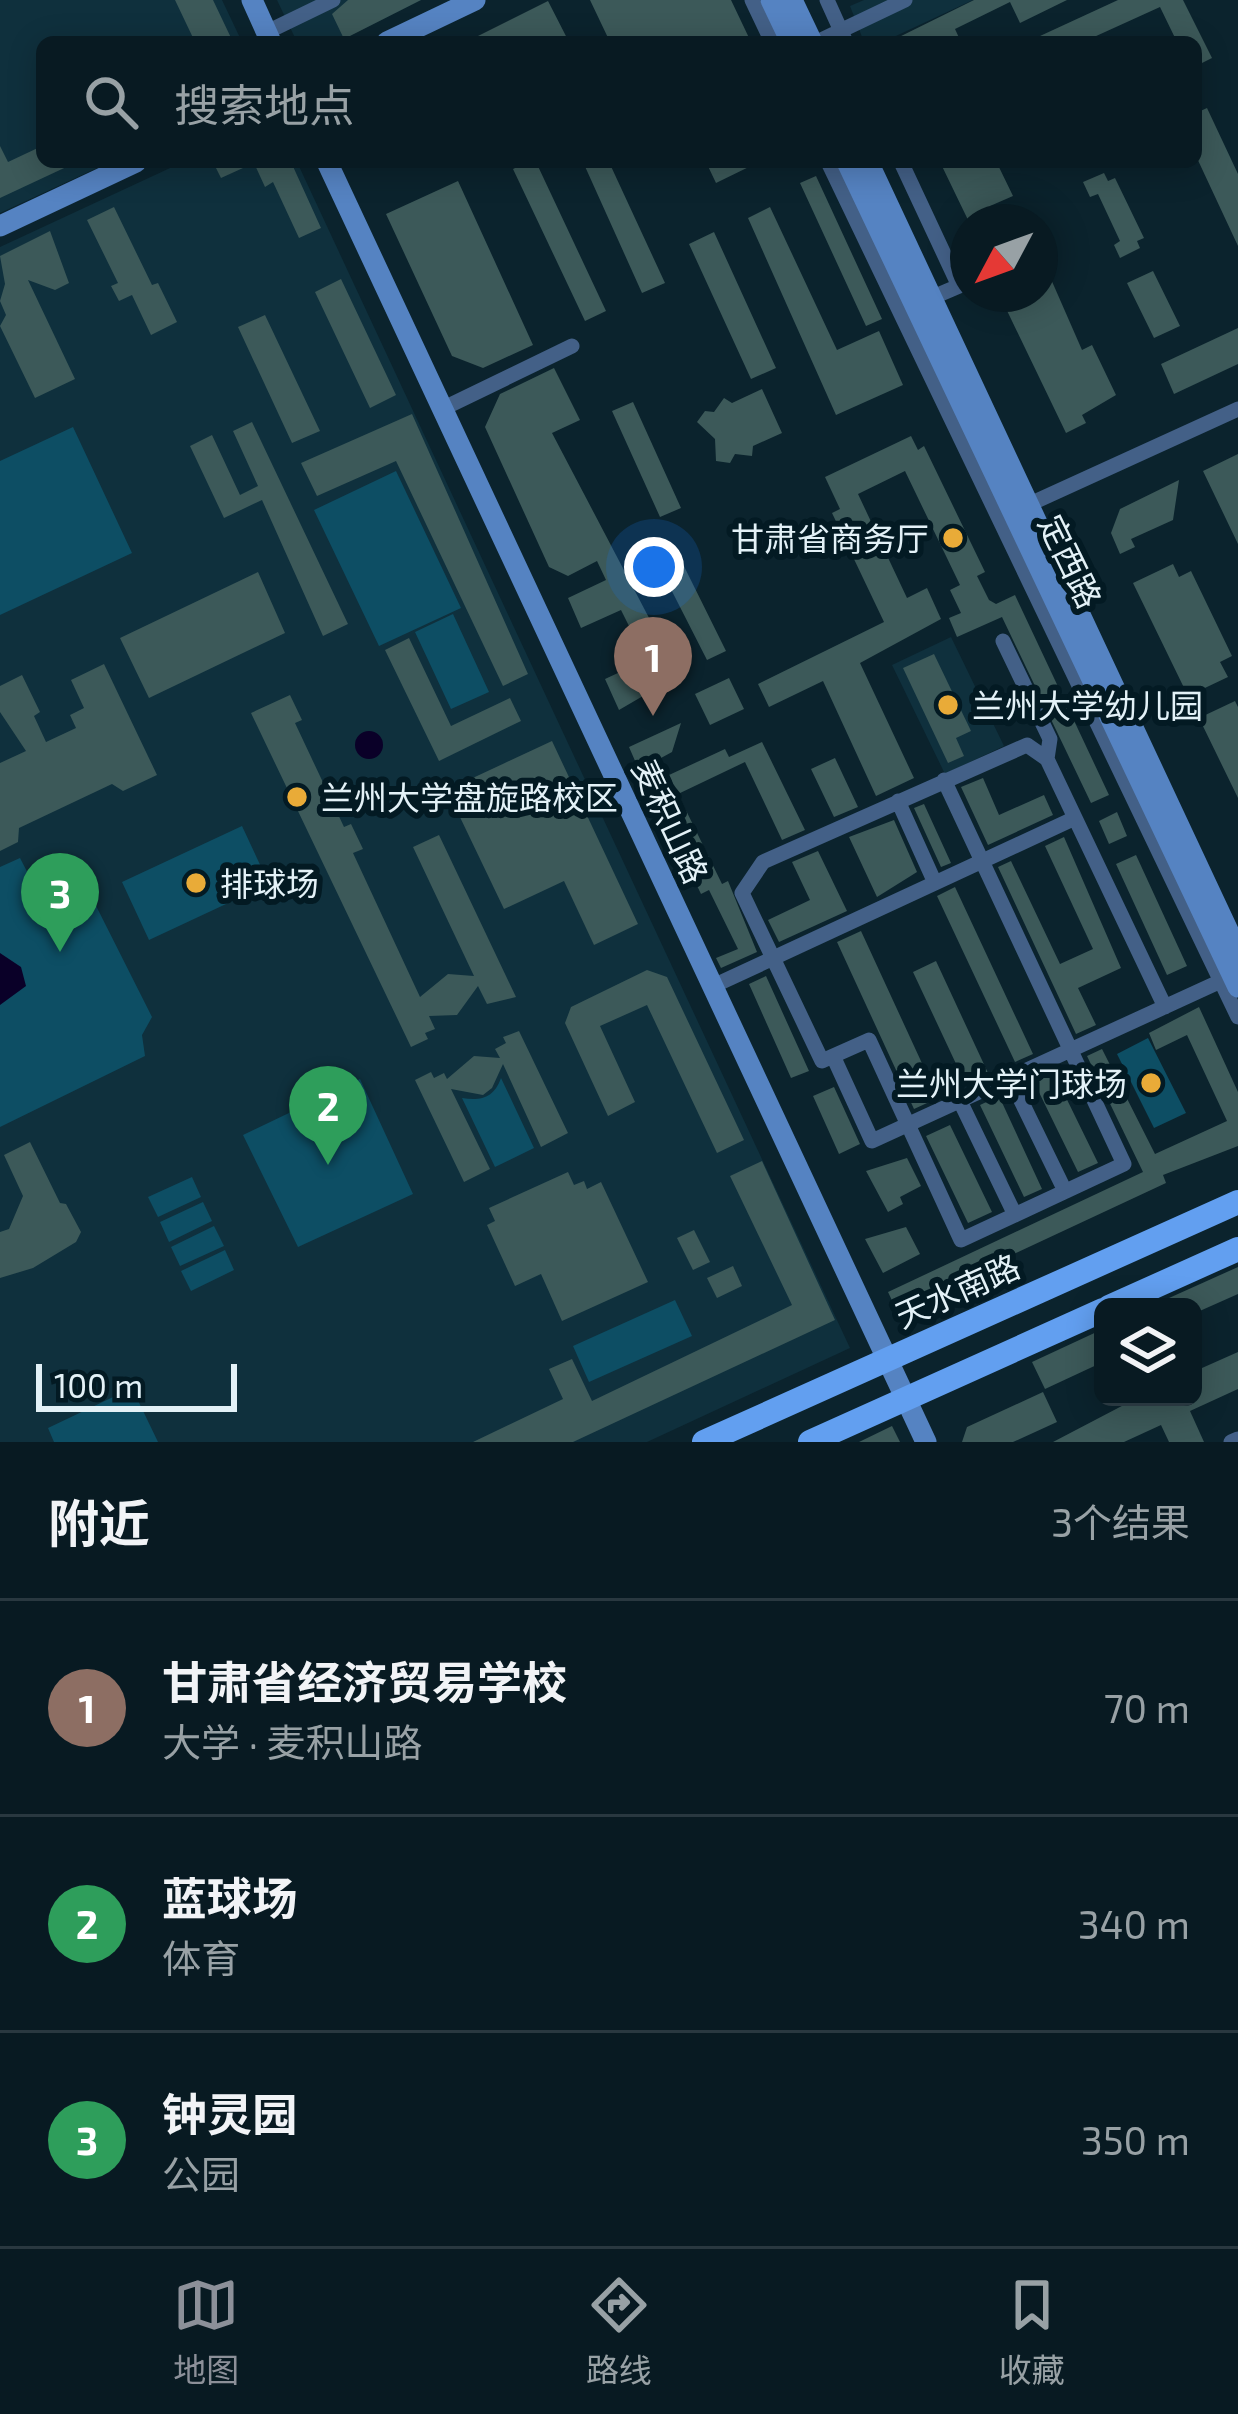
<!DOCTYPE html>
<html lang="zh">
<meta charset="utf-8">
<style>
:root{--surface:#081a22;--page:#16272f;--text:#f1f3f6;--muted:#98a1a5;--line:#293840;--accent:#8c9099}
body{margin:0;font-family:"Exo 2","Noto Sans SC",sans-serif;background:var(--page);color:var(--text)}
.controls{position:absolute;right:36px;bottom:36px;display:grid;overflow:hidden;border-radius:18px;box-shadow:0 6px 30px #0003}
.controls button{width:108px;height:108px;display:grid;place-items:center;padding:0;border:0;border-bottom:3px solid var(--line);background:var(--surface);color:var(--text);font:60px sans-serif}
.compass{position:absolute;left:950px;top:204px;width:108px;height:108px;border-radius:50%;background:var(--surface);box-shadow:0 6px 30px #0003;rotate:229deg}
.scale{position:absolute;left:36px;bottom:30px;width:201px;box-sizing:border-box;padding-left:12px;border:6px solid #e3f1f7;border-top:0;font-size:33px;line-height:42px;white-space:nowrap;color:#e3f1f7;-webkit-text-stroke:9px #031a23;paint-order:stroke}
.you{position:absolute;left:654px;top:567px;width:42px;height:42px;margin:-30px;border:9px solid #fff;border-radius:50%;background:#1a73e8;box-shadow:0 0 0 18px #1a73e833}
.badge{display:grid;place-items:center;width:78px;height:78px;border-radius:50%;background:var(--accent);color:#fff;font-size:39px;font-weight:700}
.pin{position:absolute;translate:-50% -99px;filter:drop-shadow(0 3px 6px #0008)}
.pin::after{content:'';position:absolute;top:63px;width:42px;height:36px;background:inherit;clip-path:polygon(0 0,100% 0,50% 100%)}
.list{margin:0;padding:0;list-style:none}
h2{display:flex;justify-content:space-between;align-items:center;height:156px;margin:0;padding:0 48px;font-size:51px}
h2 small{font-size:39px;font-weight:400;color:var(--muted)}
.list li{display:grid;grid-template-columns:78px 1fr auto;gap:36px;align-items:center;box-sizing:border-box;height:216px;padding:0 48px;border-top:3px solid var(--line)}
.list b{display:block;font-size:45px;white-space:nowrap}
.list p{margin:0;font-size:39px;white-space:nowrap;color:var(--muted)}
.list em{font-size:39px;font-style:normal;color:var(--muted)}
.icon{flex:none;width:66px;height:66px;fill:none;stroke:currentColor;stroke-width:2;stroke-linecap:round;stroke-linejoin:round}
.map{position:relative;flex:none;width:1238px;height:1442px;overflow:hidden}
.search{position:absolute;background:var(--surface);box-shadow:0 6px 30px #0003;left:36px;right:36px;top:36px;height:132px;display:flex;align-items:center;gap:30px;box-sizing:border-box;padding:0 42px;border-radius:18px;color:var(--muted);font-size:45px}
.sheet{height:804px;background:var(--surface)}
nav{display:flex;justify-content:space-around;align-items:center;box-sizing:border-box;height:168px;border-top:3px solid var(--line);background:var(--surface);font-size:33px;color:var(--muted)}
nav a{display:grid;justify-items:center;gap:6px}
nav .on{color:var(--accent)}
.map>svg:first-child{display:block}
</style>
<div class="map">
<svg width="1238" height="1442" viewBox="0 0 1238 1442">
<rect width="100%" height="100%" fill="#0b232d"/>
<path fill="#0f303d" d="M0,0H222L242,42H42V162H110L0,213Z
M277,0H421L337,42H297Z
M864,0H973L883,42H864L850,6Z
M183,162H297L850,1348L647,1442H0V247Z
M951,637L1004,746L945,774L892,665Z"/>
<path fill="#0d4e64" d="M73,427L132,553L0,615V461Z
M396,471L461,608L379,646L314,510Z
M453,614L489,692L451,709L415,632Z
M242,826L269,884L149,940L122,882Z
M20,858L35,887L80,874L152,1017L142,1035L145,1056L0,1127V867Z
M1148,1038L1186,1113L1154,1128L1117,1054Z
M501,1078L534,1148L495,1167L462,1098C481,1101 494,1098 501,1078Z
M360,1079L413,1194L298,1247L243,1135Z
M192,1177L201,1197L158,1217L148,1197Z
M203,1202L212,1221L169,1242L160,1222Z
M214,1226L224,1246L180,1266L171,1247Z
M225,1250L234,1270L191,1291L181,1271Z
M675,1300L692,1336L589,1382L573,1346Z
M132,1388L158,1442H54L48,1428Z"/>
<path fill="#0a0028" d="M355 745a14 14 0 1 1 28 0a14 14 0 1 1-28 0Z
M0,953L21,967L26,986L0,1005Z"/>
<path fill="#3c5959" d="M175,0H213L233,42H195Z
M348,0H421L344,39L332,14Z
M590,0H731L751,42H610Z
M974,0H1067L1020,23L1010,2L955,29L961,42H889Z
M1118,0H1183L1212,58L1196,66V42H1177L1160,7L1083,42H1027Z
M548,1L569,42H466Z
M1207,108L1238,174V246L1196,156V113Z
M42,146V162H77L0,198V146L8,162Z
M213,162H291L321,228L299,238L273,182L265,187L254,163L221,178Z
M528,162H536L606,311L585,321L513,169Z
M583,162H609L665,283L642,293Z
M706,162H759L716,183Z
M940,162L997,163L1013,196L990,206L995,217L969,222Z
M1104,173L1108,181L1115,178L1144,238L1137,241L1140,248L1120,258L1114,245L1120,241L1098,194L1090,197L1083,182Z
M816,176L882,319L866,326L800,183Z
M458,181L533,345L483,368L452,356L386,214Z
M114,207L152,285L158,283L177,322L151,335L132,295L119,301L111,286L118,283L87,220Z
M770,207L837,350L879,331L903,385L836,415L748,218Z
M50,231L69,283L55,290L28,280L75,379L35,398L0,326L6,315L0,301L5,284L0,256Z
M714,232L776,368L751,379L689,244Z
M1040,254L1082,350L1092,345L1116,395L1082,415L1086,423L1066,433L999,294H1040Z
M1153,271L1180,326L1154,338L1127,283Z
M341,279L396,395L370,408L315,292Z
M265,315L320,431L292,443L238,327Z
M1238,328V364L1174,394L1161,364Z
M554,368L580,420L552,433L679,675L619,710L605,679L646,660L621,610L581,628L568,598L606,580L597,561L568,576L549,567L485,427L500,394Z
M762,389L782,433L753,446L752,456L735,454L730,463L716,461L715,439L697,422L705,411L714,412L724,398L732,403Z
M633,402L681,508L660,517L612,411Z
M412,414L528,674L503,686L396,461L317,496L301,463Z
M252,422L348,624L323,636L262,500L224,518L190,446L212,435L240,495L258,486L233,431Z
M911,436L918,450L924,446L985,572L977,576L989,600L996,604L1015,595L1109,795L1091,803L1002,617L957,637L949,618L961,613L950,590L960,585L905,471L858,494L907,598L927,588L941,619L860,663L914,778L876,796L823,681L769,707L758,684L884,622L832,513L840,509L825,477Z
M1238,454V544L1203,471Z
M1179,480L1173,520L1131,539L1135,547L1120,554L1111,533L1120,509Z
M673,544L726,651L707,660L653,554Z
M1173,564L1179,577L1191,571L1232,656L1220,662L1228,677L1188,696L1133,583Z
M258,572L285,633L149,698L120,638Z
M409,638L451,726L510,698L521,721L439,761L385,650Z
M934,654L971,731L956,738L964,756L948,763L903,668Z
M104,664L157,775L123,791L112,784L19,828L18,842L0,851V763L26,751L0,712V686L22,675L40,712L34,716L46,742L76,728L70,715L84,708L71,680Z
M729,678L744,709L710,725L695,694Z
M290,695L302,720L295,723L344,827L351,824L363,849L353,853L420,997L448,974L474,976L413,847L439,835L516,997L487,1004L478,986L457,1015L429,1016L435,1029L425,1033L428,1039L411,1047L251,713Z
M1235,701L1238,707V798L1199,718Z
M681,723L672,752L639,770L629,747Z
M552,741L638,924L594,945L564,881L504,909L447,790Z
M762,742L805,830L782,840L745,762L678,794L722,884L728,881L757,952L721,968L716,958L738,949L709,890L701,894L653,794L673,784L669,775L725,749L729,757Z
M835,758L858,807L834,817L811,769Z
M983,778L999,815L1044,795L1053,815L988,845L961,787Z
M924,804L951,863L941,867L914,808Z
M1117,812L1127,836L1109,844L1099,821Z
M894,820L917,872L877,897L849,837Z
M1064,837L1121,968L1078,988L1096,1025L1076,1034L998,867L1011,861L1060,964L1093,949L1045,846Z
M818,851L847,911L779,942L768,920L810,900L792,862Z
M1136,855L1187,966L1167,975L1116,864Z
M955,887L1033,1054L1015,1062L937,896Z
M861,931L938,1098L914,1109L837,942Z
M936,961L988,1073L965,1083L913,972Z
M647,970L667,977L744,1140L717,1153L647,1005L600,1026L635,1102L608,1116L565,1023L571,1007Z
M766,976L809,1071L791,1078L749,984Z
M1199,1007L1238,1092V1146L1163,1175L1166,1183L896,1309L888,1292L1143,1172L1087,1056L1102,1049L1155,1154L1227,1121L1187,1035L1156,1050L1149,1033Z
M519,1031L568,1133L541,1147L503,1064L492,1088L483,1095L451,1089L490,1169L464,1182L415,1080L431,1072L434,1078L444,1073L447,1079L474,1056L500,1058L495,1049L506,1043L503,1037Z
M1053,1071L1098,1163L1078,1172L1033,1080Z
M834,1087L860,1144L839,1154L813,1096Z
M999,1096L1042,1189L1024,1197L980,1105Z
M950,1125L992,1212L968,1223L926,1136Z
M30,1142L60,1203L66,1204L81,1232L76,1242L33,1268L0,1278V1232L9,1229L23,1196L4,1155Z
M907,1158L921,1186L900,1197L903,1204L888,1212L866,1171Z
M762,1161L835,1320L573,1442H473L563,1399L549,1369L572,1359L592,1401L792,1305L730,1176Z
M568,1172L574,1185L584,1181L587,1189L601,1182L648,1282L562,1321L541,1274L515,1286L487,1225L495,1221L489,1208Z
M906,1227L920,1254L883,1273L865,1239Z
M694,1230L710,1262L693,1270L677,1238Z
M733,1266L742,1286L717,1298L707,1278Z
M1238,1267V1294L1193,1314V1307H1149Z
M1103,1329V1362L1045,1389L1032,1362Z
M1238,1352V1389L1190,1411L1204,1442H1169L1161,1425L1124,1442H1053L1139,1397H1193V1372Z
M1043,1392L1057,1422L1013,1442H962L967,1427Z
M892,1426L900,1442H859Z"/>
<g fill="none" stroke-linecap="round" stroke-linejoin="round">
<path stroke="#436087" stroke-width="15" d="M752,0L772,42
M827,0L846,42
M267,32L333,0
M817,42L905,0
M828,162L1238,1017
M901,162L959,286L931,298
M442,409L572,346
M1021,508L1238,409
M1003,641L1050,739L1047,759
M898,801L935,883
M711,987L1073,819
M1165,1007L1047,759L1027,745L763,862L742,893L822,1061L833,1056L872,1141L1221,981
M833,1056L869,1040L961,1240L1124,1164L944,780
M1010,1078L1065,1191
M960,1101L1015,1215
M1231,1442L1238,1439"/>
<path stroke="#5583c2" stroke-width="21" d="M252,0L271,42
M771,0L791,42
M792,0L812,42
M387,42L475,0
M327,162L926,1442
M847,162L1238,987
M868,162L1238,952
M0,226L136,162"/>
<path stroke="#629ff0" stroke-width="24" d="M1109,1307L1238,1249
M704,1442L1238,1202
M810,1442L1103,1310"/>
</g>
<g fill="#e9ab38" stroke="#031a23" stroke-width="4.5">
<circle cx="953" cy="538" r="12"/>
<circle cx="948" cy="705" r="12"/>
<circle cx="297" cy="797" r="12"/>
<circle cx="196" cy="883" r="12"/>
<circle cx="1151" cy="1083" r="12"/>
</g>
<g text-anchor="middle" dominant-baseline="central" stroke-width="12" stroke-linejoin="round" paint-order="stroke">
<g font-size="33" fill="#e3f1f7" stroke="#031a23" text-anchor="start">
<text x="929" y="538" text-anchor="end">甘肃省商务厅</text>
<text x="972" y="705">兰州大学幼儿园</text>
<text x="321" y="797">兰州大学盘旋路校区</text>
<text x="220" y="883">排球场</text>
<text x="1127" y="1083" text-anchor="end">兰州大学门球场</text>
</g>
<g font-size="33" fill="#e3f1f7" stroke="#031a23">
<text transform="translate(1071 561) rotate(64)">定西路</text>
<text transform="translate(671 821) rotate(65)">麦积山路</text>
<text transform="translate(957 1290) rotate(-24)">天水南路</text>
</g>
</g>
</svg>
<div class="controls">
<button><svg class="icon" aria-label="layers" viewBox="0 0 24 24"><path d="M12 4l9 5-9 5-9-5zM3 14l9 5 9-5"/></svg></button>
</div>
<svg class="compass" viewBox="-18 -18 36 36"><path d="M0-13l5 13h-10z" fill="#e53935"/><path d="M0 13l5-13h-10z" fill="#98a1a5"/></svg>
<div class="scale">100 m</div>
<div class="you"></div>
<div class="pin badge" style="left:653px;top:716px;background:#8d6e63">1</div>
<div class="pin badge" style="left:328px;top:1165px;background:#2e9e5b">2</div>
<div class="pin badge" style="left:60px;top:952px;background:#2e9e5b">3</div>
<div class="search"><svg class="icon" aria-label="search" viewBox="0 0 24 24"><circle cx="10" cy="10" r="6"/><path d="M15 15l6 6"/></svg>搜索地点</div>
</div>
<section class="sheet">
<h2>附近<small>3个结果</small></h2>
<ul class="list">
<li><span class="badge" style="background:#8d6e63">1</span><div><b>甘肃省经济贸易学校</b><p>大学 · 麦积山路</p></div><em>70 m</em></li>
<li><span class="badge" style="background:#2e9e5b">2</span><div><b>蓝球场</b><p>体育</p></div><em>340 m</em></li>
<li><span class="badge" style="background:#2e9e5b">3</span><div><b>钟灵园</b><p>公园</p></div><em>350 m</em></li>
</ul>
</section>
<nav>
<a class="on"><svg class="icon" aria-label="map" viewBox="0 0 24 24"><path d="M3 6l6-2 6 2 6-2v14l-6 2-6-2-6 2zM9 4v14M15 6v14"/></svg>地图</a>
<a><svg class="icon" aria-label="directions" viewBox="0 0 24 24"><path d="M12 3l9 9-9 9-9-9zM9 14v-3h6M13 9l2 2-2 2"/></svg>路线</a>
<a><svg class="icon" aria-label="saved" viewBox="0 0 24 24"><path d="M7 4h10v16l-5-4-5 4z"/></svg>收藏</a>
</nav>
